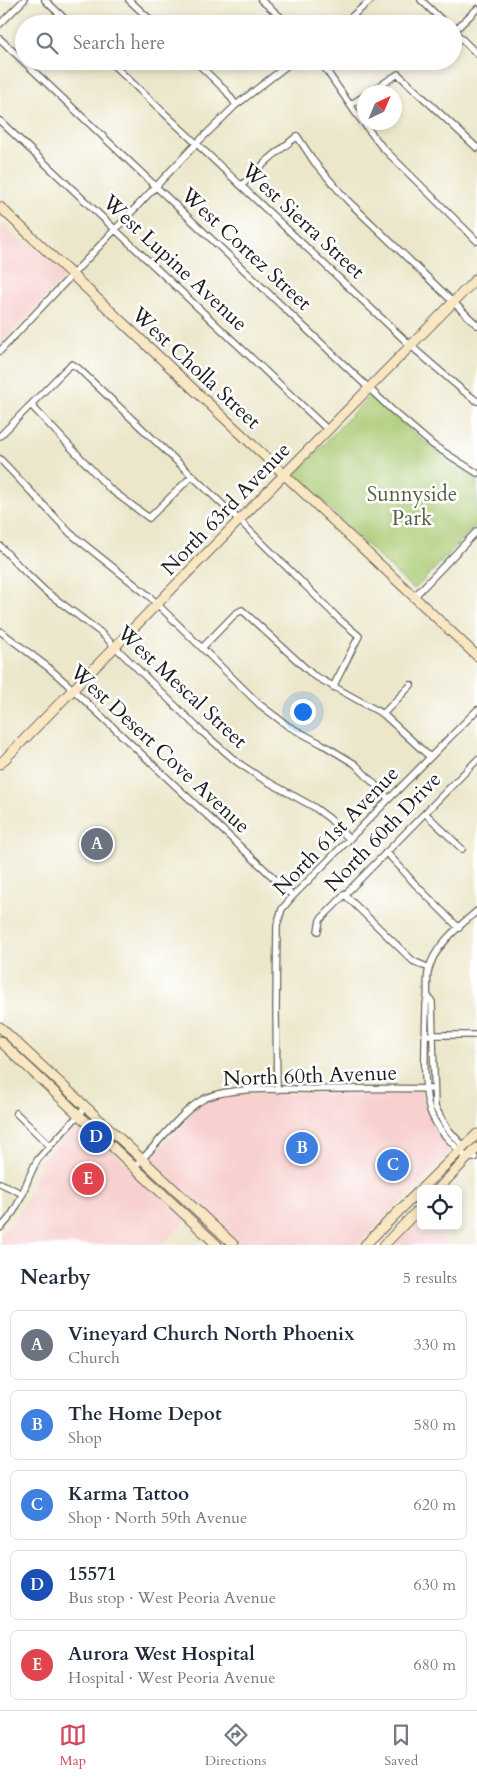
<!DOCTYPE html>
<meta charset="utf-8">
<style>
:root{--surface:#fff;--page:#f2f2f3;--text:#1f2937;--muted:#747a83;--line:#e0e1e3;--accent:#d1495b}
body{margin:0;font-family:Cardo,serif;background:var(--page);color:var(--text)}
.controls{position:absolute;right:15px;bottom:15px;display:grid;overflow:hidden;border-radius:8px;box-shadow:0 2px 8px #0003}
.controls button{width:45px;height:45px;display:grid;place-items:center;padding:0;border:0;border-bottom:1px solid var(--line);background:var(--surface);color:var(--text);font:25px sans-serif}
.compass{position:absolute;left:357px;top:85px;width:45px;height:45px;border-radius:50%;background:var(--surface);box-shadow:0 2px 8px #0003;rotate:44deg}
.you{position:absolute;left:302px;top:711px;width:18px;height:18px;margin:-12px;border:4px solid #fff;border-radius:50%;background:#1a73e8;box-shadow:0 0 0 8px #1a73e833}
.badge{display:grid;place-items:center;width:32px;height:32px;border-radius:50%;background:var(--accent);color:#fff;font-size:16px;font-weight:700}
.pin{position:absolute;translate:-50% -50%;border:2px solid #fff;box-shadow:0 1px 5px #0006}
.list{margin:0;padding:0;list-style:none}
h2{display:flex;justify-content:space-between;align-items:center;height:65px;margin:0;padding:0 20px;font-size:21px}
h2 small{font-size:16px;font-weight:400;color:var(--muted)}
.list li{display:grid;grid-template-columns:32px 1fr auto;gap:15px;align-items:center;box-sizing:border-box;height:70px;margin:0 10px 10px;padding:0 10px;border:1px solid var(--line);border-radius:8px}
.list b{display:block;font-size:19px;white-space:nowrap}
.list p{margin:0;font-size:16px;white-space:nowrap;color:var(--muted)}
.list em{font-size:16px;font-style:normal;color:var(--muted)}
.icon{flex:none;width:28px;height:28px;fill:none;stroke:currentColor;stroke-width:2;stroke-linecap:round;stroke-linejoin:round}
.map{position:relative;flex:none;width:477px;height:1245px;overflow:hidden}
.search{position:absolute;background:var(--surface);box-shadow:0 2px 8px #0003;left:15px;right:15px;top:15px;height:55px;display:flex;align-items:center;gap:12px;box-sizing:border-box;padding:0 18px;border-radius:28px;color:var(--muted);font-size:19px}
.sheet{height:465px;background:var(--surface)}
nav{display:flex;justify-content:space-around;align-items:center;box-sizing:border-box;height:70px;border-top:1px solid var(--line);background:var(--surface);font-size:14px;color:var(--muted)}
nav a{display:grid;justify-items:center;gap:2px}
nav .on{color:var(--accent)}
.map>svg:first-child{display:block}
</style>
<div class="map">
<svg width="477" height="1245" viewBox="0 0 477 1245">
<rect width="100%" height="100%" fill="#fff"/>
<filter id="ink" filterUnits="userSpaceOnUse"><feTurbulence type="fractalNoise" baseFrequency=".02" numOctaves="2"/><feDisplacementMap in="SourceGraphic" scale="10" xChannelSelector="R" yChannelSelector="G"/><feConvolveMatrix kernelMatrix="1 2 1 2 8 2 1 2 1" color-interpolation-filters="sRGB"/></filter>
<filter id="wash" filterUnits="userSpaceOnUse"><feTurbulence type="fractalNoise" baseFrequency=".0096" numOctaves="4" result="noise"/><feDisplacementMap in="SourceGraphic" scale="20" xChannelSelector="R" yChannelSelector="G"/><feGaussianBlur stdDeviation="1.12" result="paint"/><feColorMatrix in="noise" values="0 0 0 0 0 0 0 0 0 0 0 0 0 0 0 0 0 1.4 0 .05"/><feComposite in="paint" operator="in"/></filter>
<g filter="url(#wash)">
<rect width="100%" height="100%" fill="#ece7cb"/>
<path fill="#f7d0cf" d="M0,222L21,241L32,245L63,273L64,278L0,344Z
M419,1092L422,1093L424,1097L427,1111L434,1126L451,1149L450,1152L358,1245H242L152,1162L153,1156L177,1131L196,1108L211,1099L228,1094Z
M79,1122H81L187,1220L162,1245H0V1235L13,1223L19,1215L41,1162Z
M419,1215L421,1217V1226H430L449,1245H390Z"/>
<path fill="#a8c971" stroke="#627246" d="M371,396L425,442L477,479V524L415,589L411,587L338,518L331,509L298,478L296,474L368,397Z"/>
</g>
<g filter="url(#ink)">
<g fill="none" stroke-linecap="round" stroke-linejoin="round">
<g stroke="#656359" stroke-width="8">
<path id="street" d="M45,0L70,24
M129,0L155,24
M261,0L289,24
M421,0L446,24
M0,24L24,0
M343,24L371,0
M453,30L477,54
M454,31L477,9
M0,39L392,410L433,445L477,473
M109,61L411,346L462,390L477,401
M195,61L226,91L236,105
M320,61L355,112L382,147L477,241
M370,92L398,74L477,148
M350,105L364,96
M0,121L328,430
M242,185L269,159L297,136L315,163L347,200L477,325
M0,351L197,143L236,105L293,61
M31,405L110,489L149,518L192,476
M0,436L66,369L72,364L78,368L239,520L339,619L359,636L333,687
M0,459L70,533L149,596L259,704L288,726L322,744L355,764L389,799
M0,546L22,569L45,591L100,632L201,731L237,762L261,778L314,807L330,819L349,839
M414,597L477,531
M0,631L49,668L66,683L293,896
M202,648L235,614L242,610L313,675L383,714L430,757
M383,714L411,685
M425,813L462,849
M386,852L401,868L414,883L459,928
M344,894L413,961L429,968
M318,931L320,920L477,760
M428,996L432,1002L435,1107L447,1128L465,1148
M429,1035H477
M277,1090L276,1010L277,925L282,909L293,896L477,710
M16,1113L50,1146
M475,1158H467C454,1145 438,1131 431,1113C421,1090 426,1032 426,1004C429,994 426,984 428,973C432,948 458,927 477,911
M134,1167C155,1148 179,1113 202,1100C228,1085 292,1090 323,1089C360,1089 397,1088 433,1089
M0,1183L23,1194
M0,1228C21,1210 24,1182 38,1159L86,1107"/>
</g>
<g stroke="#656359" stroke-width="11">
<path id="secondary" d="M0,207L477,656
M0,764L477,278
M0,1027L234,1245
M0,1041L217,1245
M421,1189L477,1134
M438,1189L477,1148
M365,1245L421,1189
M384,1245L421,1207"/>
</g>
<use href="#street" stroke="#fff" stroke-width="5.5"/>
<use href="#secondary" stroke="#f9e7c3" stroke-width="9"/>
</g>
</g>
<g text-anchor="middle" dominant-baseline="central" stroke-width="5" stroke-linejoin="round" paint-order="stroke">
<g font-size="21" fill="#1c1c1c" stroke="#fff">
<text transform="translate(303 221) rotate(43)">West Sierra Street</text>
<text transform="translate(246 249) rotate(43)">West Cortez Street</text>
<text transform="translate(175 263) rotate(43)">West Lupine Avenue</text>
<text transform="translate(196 368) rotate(43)">West Cholla Street</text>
<text transform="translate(226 509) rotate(-46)">North 63rd Avenue</text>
<text transform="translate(182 687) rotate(43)">West Mescal Street</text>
<text transform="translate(160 749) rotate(43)">West Desert Cove Avenue</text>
<text transform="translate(336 831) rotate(-46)">North 61st Avenue</text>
<text transform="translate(383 832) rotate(-46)">North 60th Drive</text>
<text transform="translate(310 1076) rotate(-2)">North 60th Avenue</text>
</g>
<g font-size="21" fill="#54613e" stroke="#fff">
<text x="412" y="494">Sunnyside<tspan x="412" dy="24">Park</tspan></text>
</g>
</g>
</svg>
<div class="controls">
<button><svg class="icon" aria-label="locate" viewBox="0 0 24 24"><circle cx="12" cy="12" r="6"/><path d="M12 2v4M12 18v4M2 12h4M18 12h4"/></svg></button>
</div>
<svg class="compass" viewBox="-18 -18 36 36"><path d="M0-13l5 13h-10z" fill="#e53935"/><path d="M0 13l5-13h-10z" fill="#747a83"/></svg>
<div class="you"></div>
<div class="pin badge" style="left:97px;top:844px;background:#6b7280">A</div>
<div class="pin badge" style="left:302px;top:1148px;background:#3f7fe0">B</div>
<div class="pin badge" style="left:393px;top:1165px;background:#3f7fe0">C</div>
<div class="pin badge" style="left:96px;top:1137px;background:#1a4fb4">D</div>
<div class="pin badge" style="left:88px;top:1179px;background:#e0444e">E</div>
<div class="search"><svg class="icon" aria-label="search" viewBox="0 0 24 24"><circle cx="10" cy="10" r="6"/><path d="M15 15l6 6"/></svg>Search here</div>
</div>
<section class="sheet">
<h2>Nearby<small>5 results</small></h2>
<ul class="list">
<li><span class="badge" style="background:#6b7280">A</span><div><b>Vineyard Church North Phoenix</b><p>Church</p></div><em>330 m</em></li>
<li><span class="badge" style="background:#3f7fe0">B</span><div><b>The Home Depot</b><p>Shop</p></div><em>580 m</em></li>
<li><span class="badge" style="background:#3f7fe0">C</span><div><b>Karma Tattoo</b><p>Shop · North 59th Avenue</p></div><em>620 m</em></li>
<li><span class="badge" style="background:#1a4fb4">D</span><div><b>15571</b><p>Bus stop · West Peoria Avenue</p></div><em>630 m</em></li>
<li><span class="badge" style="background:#e0444e">E</span><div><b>Aurora West Hospital</b><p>Hospital · West Peoria Avenue</p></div><em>680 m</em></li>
</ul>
</section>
<nav>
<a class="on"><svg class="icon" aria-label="map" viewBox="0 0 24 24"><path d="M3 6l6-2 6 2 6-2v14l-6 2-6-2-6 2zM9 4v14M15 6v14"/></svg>Map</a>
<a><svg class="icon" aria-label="directions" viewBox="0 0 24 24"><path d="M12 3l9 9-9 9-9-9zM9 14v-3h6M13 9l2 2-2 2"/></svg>Directions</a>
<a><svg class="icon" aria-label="saved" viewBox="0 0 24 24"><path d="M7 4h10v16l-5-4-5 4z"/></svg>Saved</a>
</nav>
